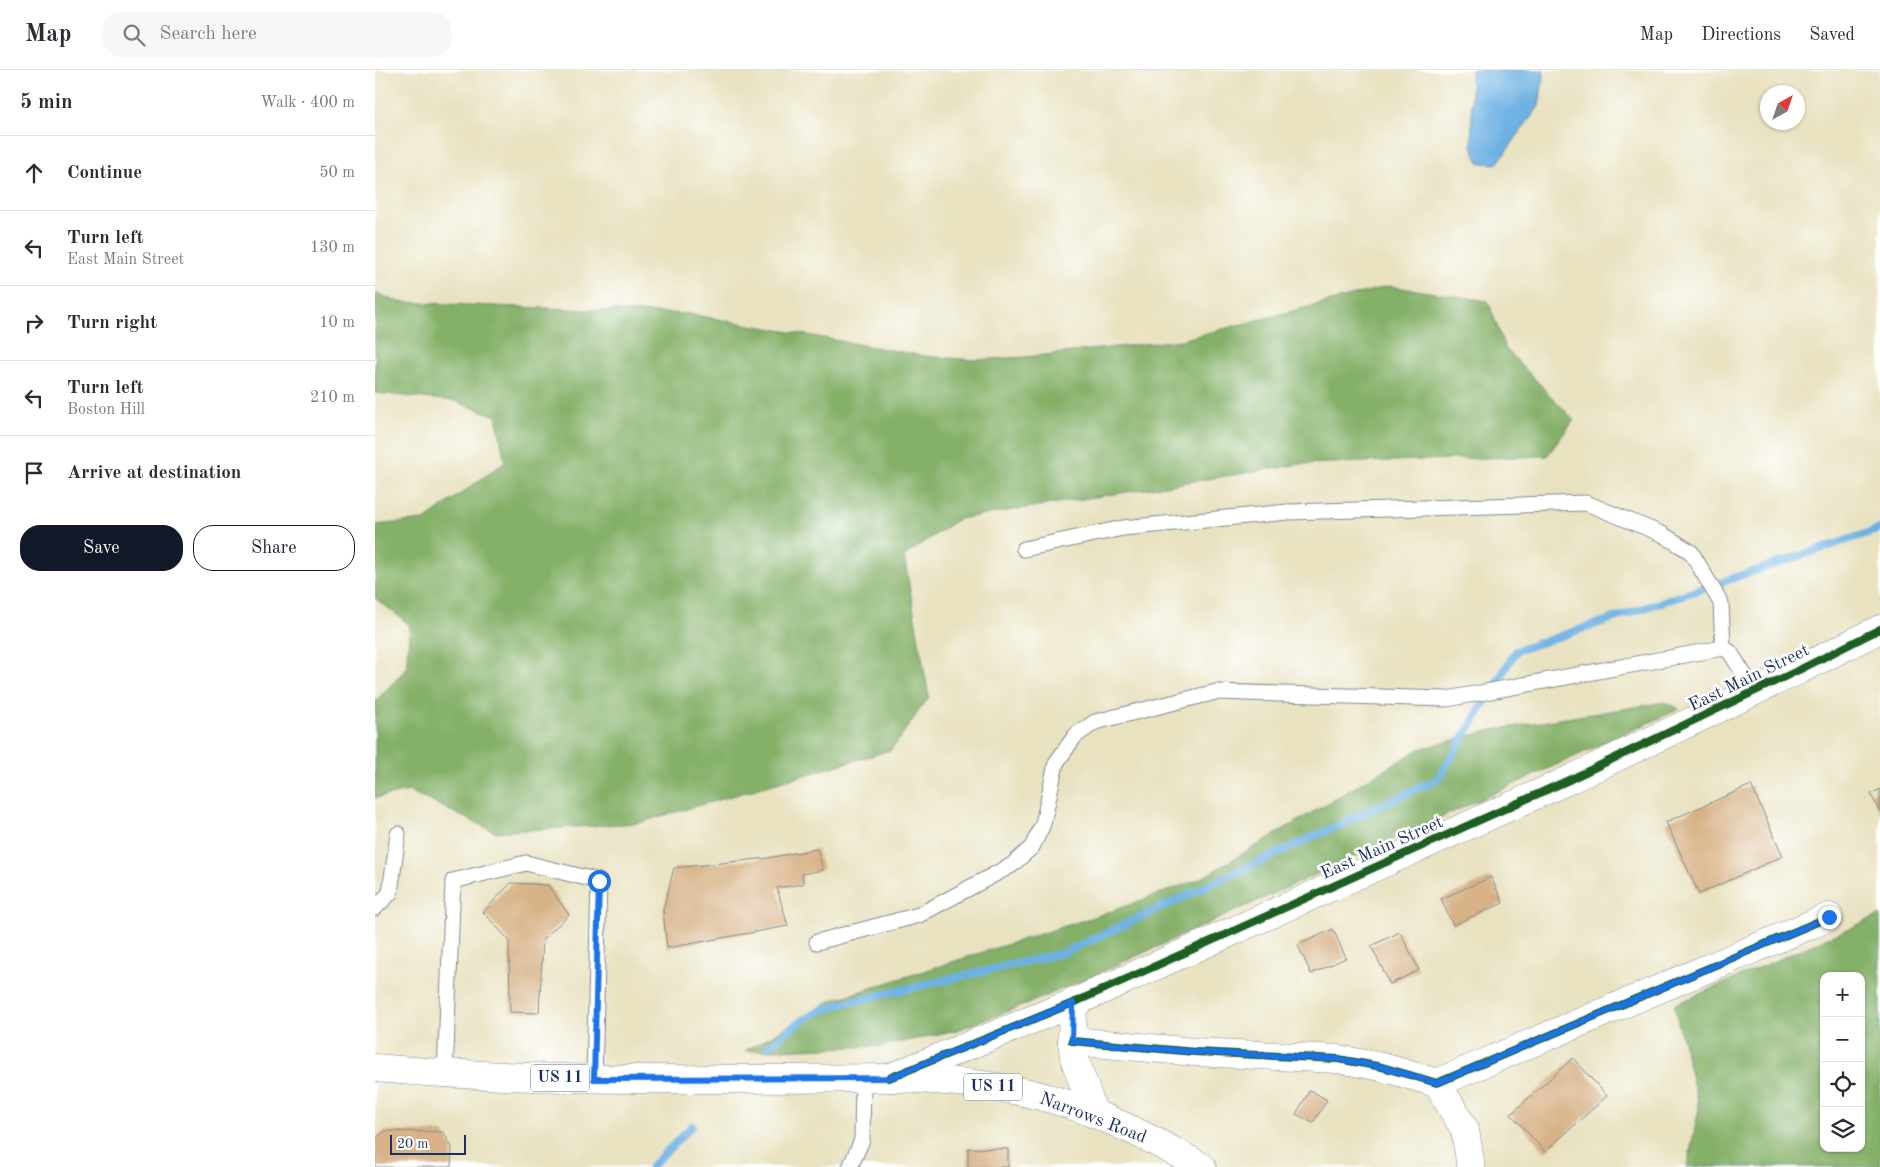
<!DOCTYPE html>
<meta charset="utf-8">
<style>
:root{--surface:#fff;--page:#f7f7f7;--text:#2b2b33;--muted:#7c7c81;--line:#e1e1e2;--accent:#111827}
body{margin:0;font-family:"Old Standard TT",serif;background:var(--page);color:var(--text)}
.controls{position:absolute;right:15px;bottom:15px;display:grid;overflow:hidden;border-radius:10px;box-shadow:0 1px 4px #0004}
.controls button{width:45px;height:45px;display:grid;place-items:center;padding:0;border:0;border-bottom:1px solid var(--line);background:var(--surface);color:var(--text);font:25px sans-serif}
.compass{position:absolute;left:1385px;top:15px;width:45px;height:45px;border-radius:50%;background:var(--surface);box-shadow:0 1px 4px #0004;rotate:40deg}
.scale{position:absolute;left:15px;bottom:12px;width:76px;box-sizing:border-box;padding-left:5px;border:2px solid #1b2f5e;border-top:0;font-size:14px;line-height:18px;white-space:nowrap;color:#1b2f5e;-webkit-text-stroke:4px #fff;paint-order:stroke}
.stop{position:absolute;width:15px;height:15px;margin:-11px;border:4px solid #1a73e8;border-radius:50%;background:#fff}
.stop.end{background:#1a73e8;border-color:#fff;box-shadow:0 1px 5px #0008}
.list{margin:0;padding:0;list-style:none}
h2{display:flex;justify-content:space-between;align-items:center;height:65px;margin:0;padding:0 20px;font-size:21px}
h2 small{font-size:16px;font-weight:400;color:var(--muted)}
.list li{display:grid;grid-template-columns:32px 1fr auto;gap:15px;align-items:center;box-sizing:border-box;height:75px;padding:0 20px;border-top:1px solid var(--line)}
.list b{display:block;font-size:19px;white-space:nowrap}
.list p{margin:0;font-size:16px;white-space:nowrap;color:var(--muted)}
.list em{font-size:16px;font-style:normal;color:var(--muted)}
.actions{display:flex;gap:10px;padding:15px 20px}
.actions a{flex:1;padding:11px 0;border:1px solid var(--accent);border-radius:20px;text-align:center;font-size:18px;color:var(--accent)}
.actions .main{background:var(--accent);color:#fff}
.icon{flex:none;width:28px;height:28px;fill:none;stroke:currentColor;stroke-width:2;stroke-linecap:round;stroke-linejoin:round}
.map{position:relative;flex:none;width:1505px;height:1097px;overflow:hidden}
header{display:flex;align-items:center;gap:30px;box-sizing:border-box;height:70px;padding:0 25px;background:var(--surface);border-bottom:1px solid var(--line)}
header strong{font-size:24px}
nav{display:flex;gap:28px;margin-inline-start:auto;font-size:18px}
.search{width:350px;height:45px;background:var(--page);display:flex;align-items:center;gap:12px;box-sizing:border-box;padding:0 18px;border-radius:20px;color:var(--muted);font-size:19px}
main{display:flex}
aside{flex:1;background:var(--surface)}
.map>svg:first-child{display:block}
</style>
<header>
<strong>Map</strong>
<div class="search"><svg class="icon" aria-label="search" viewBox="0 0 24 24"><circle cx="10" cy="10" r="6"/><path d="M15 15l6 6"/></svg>Search here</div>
<nav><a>Map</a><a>Directions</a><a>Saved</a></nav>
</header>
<main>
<aside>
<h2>5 min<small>Walk · 400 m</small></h2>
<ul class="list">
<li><svg class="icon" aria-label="ahead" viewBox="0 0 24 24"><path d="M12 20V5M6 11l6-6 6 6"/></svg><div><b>Continue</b></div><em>50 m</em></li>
<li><svg class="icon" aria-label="left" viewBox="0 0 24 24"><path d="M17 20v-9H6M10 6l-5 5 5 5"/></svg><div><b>Turn left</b><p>East Main Street</p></div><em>130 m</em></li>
<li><svg class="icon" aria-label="right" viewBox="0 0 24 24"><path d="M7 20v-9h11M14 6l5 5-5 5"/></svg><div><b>Turn right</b></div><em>10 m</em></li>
<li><svg class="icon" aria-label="left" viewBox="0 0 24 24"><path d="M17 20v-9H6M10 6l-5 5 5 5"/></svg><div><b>Turn left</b><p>Boston Hill</p></div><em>210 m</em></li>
<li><svg class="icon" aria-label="arrive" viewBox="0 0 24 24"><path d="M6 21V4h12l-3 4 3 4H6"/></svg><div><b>Arrive at destination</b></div></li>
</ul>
<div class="actions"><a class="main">Save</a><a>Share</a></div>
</aside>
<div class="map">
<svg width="1505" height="1097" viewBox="0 0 1505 1097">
<rect width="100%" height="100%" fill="#fff"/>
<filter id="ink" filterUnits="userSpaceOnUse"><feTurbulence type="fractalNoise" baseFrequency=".02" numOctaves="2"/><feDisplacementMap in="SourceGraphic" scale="10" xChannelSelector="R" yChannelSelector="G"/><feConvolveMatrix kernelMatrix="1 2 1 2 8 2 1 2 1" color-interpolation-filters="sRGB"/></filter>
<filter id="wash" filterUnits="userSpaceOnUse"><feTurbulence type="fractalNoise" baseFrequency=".0096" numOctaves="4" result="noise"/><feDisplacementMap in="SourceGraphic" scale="20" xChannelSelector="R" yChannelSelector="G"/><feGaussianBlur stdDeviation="1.12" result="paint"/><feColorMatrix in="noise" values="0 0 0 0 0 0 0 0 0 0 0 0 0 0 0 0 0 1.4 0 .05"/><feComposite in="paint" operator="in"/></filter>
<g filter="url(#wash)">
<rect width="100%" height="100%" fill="#e8e2c0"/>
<path fill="#84b068" stroke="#507063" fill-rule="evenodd" d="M1014,216L1113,231L1130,278L1199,350L1172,386L926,394L583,449L529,486L554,627L516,680L263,753L120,762L34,721L0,728V632L31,599L35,555L0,528V455L49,450L130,392L121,346L79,331L0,323V223L24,232L314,244L549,286L599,290L651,287L806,270Z
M1290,632L1304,639L720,905L652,934L582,960L508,976L370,981L458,930L734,842L825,809L1044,679L1117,660Z
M1505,845V1097H1312L1324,1038L1299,935ZM1449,906H1486V1078H1449Z"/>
<path fill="#6db1e3" stroke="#4470a0" d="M1096,0H1169L1164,36L1122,94L1104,93L1097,76Z"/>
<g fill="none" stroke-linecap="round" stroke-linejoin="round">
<path stroke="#6db1e3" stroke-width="8" d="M393,977L416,958L439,944L466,934L688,883L1063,709L1141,581L1505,459
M276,1097L317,1056"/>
</g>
<g id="blocks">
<path fill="#d7b286" d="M1376,715L1408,786L1324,824L1291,752Z
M1505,719V743L1496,724Z
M442,779L448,800L427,804L428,814L402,818L413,856L292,878L288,840L299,798L393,788Z
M1116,807L1128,833L1078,855L1066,829Z
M136,813L173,815L194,845L168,869L164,943L135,942L134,870L108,842Z
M958,859L971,888L936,904L923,875Z
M1025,862L1044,900L1015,914L996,876Z
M1198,988L1232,1026L1170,1082L1136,1044Z
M935,1020L952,1030L938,1053L921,1044Z
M10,1061L68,1062L77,1077L76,1097H0V1069Z
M593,1078L633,1079V1097H593Z"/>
</g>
</g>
<g filter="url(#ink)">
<use href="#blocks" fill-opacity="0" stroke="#82888f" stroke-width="1"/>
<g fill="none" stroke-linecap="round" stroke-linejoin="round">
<g stroke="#82888f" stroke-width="17">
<path id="service" d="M649,479L748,458L913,442L1211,433L1287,464L1316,482L1346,533L1348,578
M0,838L15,823L23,764
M442,872L544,845L637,795L657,777L668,754L681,693L700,666L720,652L841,622L1072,629L1348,578L1355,582L1380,622
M70,1003L78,811L151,793L224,811L219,1009
M475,1097L487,1070L488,1008"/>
</g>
<g stroke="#82888f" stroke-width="29">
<path id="minor" d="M697,971L820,982L963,989L1007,997L1062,1013L1454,847
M1062,1013L1090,1060L1096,1097"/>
</g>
<g stroke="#82888f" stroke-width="29">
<path id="tertiary" d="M514,1008L698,933L1196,709L1424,600L1505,559"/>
</g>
<g stroke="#82888f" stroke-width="29">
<path id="primary" d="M698,933L697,971L699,987L719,1044
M0,998C171,1013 342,1009 514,1008C556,1009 597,1012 638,1020C705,1032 769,1064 827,1097"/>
</g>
<use href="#service" stroke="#fff" stroke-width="15"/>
<use href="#minor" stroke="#fff" stroke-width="28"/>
<use href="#tertiary" stroke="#fff" stroke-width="28"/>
<use href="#primary" stroke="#fff" stroke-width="28"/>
<g stroke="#fff" stroke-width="11">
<path id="cycleway" d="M697,971L820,982L963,989L1007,997L1062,1013L1454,847
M514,1008L698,933L1196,709L1424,600L1505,559"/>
</g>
<use href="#cycleway" stroke="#1b5e20" stroke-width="8"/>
</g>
</g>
<g fill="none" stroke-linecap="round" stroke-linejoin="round" filter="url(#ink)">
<path stroke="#1a73e8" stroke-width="6" d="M224,811L219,1009L514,1008L698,933L697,971L820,982L963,989L1007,997L1062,1013L1454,847"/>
</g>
<g text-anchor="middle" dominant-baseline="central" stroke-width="5" stroke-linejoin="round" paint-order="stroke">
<g fill="#fff" stroke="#5f6d8e" stroke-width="1">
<rect x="156" y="994.5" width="58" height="27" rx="4"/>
<rect x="589" y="1003.5" width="58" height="27" rx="4"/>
</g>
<g font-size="16" font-weight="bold" fill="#1b2f5e">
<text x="185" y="1008">US 11</text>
<text x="618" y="1017">US 11</text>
</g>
<g font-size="18" fill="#1b2f5e" stroke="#fff">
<text transform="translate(1374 608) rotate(-26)">East Main Street</text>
<text transform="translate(1007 778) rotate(-24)">East Main Street</text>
<text transform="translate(718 1048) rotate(21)">Narrows Road</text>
</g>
</g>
</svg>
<div class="controls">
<button>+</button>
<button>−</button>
<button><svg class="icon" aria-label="locate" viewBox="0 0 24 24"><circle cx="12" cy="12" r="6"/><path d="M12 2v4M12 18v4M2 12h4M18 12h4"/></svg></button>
<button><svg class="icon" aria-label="layers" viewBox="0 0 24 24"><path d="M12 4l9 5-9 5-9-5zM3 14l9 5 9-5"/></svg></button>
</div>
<svg class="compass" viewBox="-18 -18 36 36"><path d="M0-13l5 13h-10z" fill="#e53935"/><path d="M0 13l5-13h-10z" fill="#7c7c81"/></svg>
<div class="scale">20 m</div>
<div class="stop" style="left:224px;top:811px"></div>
<div class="stop end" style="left:1454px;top:847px"></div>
</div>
</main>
